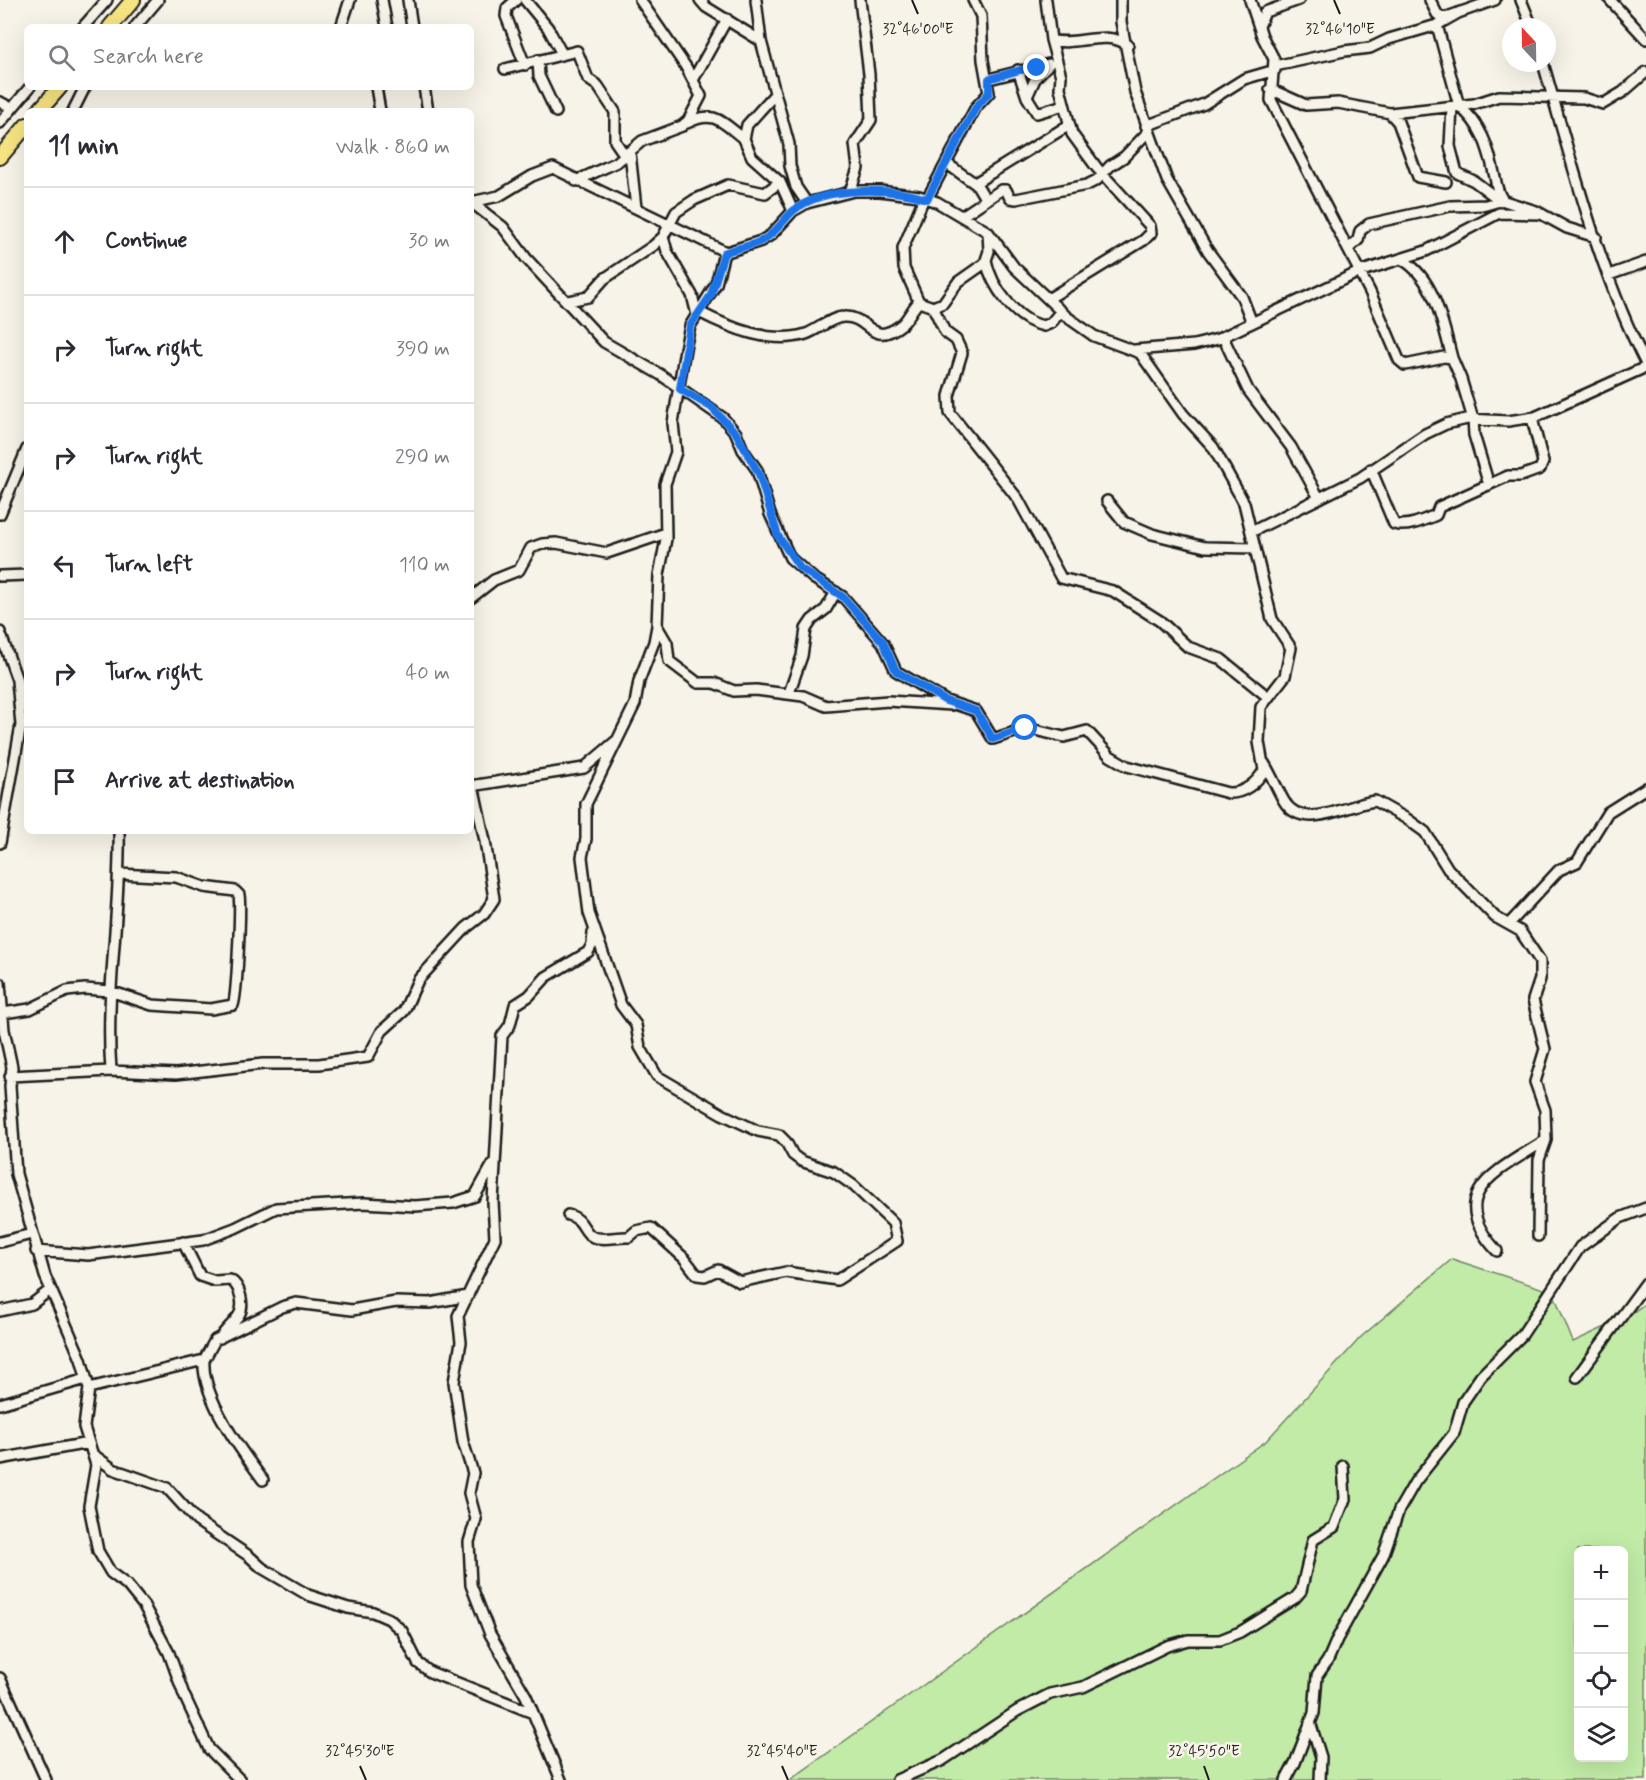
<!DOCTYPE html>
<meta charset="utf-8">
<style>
:root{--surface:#fff;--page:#f2f2f3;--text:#2b2b33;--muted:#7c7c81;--line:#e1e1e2}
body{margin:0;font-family:Mynerve,sans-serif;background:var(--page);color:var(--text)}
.controls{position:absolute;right:18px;bottom:18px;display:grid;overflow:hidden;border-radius:9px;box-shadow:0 6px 24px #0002}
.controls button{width:54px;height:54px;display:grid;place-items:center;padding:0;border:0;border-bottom:2px solid var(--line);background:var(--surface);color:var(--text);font:30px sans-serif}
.compass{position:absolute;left:1502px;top:18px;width:54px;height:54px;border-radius:50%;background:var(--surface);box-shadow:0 6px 24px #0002;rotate:338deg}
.stop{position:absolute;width:18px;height:18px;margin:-14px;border:4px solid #1a73e8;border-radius:50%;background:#fff}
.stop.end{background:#1a73e8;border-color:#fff;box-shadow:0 2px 6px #0008}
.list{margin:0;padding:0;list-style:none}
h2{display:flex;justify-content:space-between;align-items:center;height:78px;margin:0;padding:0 24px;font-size:26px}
h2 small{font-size:20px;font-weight:400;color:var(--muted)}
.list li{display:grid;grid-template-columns:39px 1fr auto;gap:18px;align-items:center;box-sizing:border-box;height:108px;padding:0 24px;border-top:2px solid var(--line)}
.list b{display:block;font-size:22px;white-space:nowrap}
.list em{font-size:20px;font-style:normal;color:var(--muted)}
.icon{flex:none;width:33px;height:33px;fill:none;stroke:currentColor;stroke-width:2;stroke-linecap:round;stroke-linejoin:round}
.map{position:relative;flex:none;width:1646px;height:1780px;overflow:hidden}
.search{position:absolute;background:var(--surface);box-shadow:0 6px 24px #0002;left:24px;top:24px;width:450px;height:66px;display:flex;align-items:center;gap:15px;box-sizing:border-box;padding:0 21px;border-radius:9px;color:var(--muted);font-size:22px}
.panel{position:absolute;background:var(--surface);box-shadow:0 6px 24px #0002;left:24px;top:108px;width:450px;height:726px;border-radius:9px}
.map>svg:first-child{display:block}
</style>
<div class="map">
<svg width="1646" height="1780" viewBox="0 0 1646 1780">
<rect width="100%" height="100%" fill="#f7f3e8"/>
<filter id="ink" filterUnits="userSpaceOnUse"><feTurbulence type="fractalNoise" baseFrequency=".0167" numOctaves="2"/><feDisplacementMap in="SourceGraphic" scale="12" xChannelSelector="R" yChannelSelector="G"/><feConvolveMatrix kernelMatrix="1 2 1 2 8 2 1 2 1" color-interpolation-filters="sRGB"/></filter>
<g filter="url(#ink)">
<path fill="#c1eba7" stroke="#6e8462" stroke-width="1.5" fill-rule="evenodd" d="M1452,1259L1553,1292L1573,1342L1625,1318L1646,1303V1780H790L1266,1441L1361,1337ZM1578,1550H1624V1758H1578Z"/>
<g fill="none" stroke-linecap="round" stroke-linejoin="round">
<g stroke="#1c1c1c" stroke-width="14">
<path id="minor" d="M382,0L387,27
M408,0L412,27
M516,0L507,8L506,16L525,65
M525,0L548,28L561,52
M700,0L706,7L761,41
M756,0L761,41L789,144L790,166L796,187L807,203
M1046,0L1051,40L1061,76L1060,88L1072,134L1097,168L1150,226L1151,233L1144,240L1048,299
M1121,0V22L1135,92L1167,180L1208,251L1242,297L1252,323
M1250,0L1262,36L1274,59L1271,100L1370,292L1399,360L1405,365L1444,357L1452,358L1461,379L1473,419L1474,435L1489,485
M1430,0L1437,14L1444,18L1495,0
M1521,0L1532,27
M1610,0L1646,39
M1260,24L1265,12L1299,0
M83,27L107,0
M135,27L158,0
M341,27L350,0
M1051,40C1076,47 1105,29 1128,45
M538,60L539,76L556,112
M1543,63C1572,162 1599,272 1646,364
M1275,66L1344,51L1370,48L1389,39L1437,25L1460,12
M505,69L577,51L588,79L598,86L615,112V141L626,157
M1018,70L1027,97L1037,113L1064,105
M989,79L1049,64
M693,80L727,19
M376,87L380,111
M424,87L428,111
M1270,89L1306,105L1338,103L1390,113L1474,104L1499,96L1584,98L1603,104L1623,92L1646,72
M775,94L747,125L744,139L752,157L780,182L793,211
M1027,97L1036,77L1047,66
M0,102L11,108
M1452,107L1450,146L1457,173L1474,181L1498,199L1536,211L1567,228L1596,237
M73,111L85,87
M1390,113L1398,122L1418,177L1446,182
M0,123L30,87
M687,123C714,109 722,122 744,139
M1146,126L1204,104L1244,79L1275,70
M630,153L636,208
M946,163L977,185L986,200
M576,181L617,162L642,141L682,126L688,121L701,96L686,67L640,0
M975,183L1069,125
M850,192L858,168L855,144L871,120L869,74L860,0
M927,199L976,107L989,93L983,60L981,16L973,0
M471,202L503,227L526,258L604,342L661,375L723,418L736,433L743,450L757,470L770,514L790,558L813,578L843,597L883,643L896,671L946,701L976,711L993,739L1027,728L1064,737L1087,731L1110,756L1127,766L1228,793C1243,794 1257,783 1264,770L1259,742L1261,707L1285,676L1291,648L1272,619L1244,503L1213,447L1183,414L1140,353L1094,336L1067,317L1014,267L988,232L937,202L919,196L880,191H854L807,203L793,211L771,235L761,241L724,253L716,284L690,326L685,349L673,423L676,452L665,484L666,539L659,575L657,626L654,642L639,681L635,704L586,804V839L582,857L589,913L621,1005L636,1025L640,1047L657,1076L722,1114L758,1131L779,1135L786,1142L793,1155L801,1161L834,1172L854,1186L893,1223L897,1241L837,1280L786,1272L740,1282L718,1270L705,1276L697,1275L684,1258L651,1228L636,1231L629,1237C618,1236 604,1241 593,1237C582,1232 585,1219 568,1215
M471,202L499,196L532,176L553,168L726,252
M962,216L1001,190H1006L1010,198L1016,199L1087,185L1097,180L1110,166L1124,157L1148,132
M663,237L667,251L692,295L697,315
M1348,249L1358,240L1360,231L1369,224L1450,206L1486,205L1503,200C1496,191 1497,184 1494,173C1488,146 1481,124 1459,106L1437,25
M986,260C991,286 1016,321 1044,326L1051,323L1061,311
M1403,260C1435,279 1443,324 1452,358
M1609,275L1646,262
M568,301L588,297L604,279L653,246L663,237L676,212L694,200L728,185L765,193L780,182
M919,302L904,268L903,248L924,198
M933,307L945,332L956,340L962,353L949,396L950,413L1018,499L1061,578L1113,591L1160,621L1188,647L1221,659L1268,697
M699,312C730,328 771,345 806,334C818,330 831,317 844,317C870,316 871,349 902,324C909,318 912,308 919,302L933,307L943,303L958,282L985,263L989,251L988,232
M1223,337L1248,390L1291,447L1319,498
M1135,350L1194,345L1218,339L1359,272L1426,251L1499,213L1542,214
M1371,469L1394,524C1407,528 1424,520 1436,515L1439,507L1508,476H1521L1540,469L1543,462L1532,418
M1107,501L1124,522L1152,534L1205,547L1255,548
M0,514L27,449
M1251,532L1360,478L1425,434L1446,424L1467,419L1508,421L1535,417L1646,367
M0,576L27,575
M471,598L494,580L519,570L531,548L542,544L556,543L607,553L666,533
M657,626L667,643L669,661L698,683H714L734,691L756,690L803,696L826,706L888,701L952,705
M0,632L17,680L21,725L0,843
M789,693L802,656L806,629L812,620L826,609L836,592
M1264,763C1272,776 1277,789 1284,801C1303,833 1347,804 1375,801L1407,819L1425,832L1448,869L1495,917L1520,931L1540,961V979L1533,1000L1545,1049L1535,1082L1545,1110L1546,1140L1539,1160L1538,1236
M471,786L584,768L616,741
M1509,924L1559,870L1577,862L1608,812L1646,788
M0,983L4,1030L12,1067L10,1086L16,1174L45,1276L81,1359L89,1388L84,1427L96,1465L89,1506L98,1551L111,1573L127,1585L144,1606L169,1653L184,1695L209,1749L240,1780
M3,1013L30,1009L67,991L85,989L110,991L152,1005L211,1009L233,1005C237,997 241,907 239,895L235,891L204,887L176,877L119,874
M111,1071C105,991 121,912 119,831
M10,1076L111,1071L176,1074L263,1064H319L368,1057L382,1031L404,1011L418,980L466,928L484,914L494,899L485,841L473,785
M0,1242L32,1234
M183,1242L200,1276L215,1281L230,1280C240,1285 245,1305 239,1315C234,1323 225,1330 220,1338
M36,1251L88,1255L203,1240L235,1228L276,1208L364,1203L415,1206L453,1203L475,1196L493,1164
M1497,1251C1442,1192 1500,1170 1546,1140
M0,1311L32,1304L50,1290
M204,1360C201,1397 242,1452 263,1480
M1577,1377L1646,1283
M89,1388L204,1360L215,1340L282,1307L296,1303L352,1310L396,1302L430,1303L468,1296
M0,1404L86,1379
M95,1456L113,1469L167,1488L197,1521L249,1556L262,1568L308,1595L348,1608L373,1612L389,1619L402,1631L418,1663L430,1672L533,1713
M0,1459L89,1443
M0,1678L46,1780
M1310,1722L1321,1757L1320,1780
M561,1780L526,1696L490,1634L471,1585L469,1542L476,1519L469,1493L473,1473L463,1442L454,1382L461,1342L458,1316L495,1238L493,1202L502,1036L510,1025L515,1005L529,996L546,977L588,952L592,945L593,933
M897,1780L943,1760L1017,1711L1050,1694L1083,1687L1167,1646L1188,1640H1220L1240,1632L1295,1598L1301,1591L1313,1540L1334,1527L1345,1499L1343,1466
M1286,1780L1295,1763L1314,1713L1317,1676L1328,1660L1337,1639L1383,1556L1399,1510L1415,1482L1454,1433L1463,1402L1481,1376L1522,1335L1580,1247L1620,1218L1646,1208"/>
</g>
<g stroke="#1c1c1c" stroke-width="18">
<path id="highway" d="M110,27L133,0
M39,111L60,87
M0,157L27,125"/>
</g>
<use href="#minor" stroke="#f7f3e8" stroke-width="9"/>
<use href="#highway" stroke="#f6e381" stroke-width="14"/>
</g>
</g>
<g fill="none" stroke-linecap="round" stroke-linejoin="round" filter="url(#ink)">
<path stroke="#1a73e8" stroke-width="8" d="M1025,728L993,739L976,711L946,701L896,671L883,642L843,597L800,568L778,536L759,474L736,433L711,407L680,389L690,326L711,295L724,253C737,247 751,247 763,240C776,233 783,220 793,211C824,185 892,188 927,199L976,107L989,93V79L1020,70L1037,68"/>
</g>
<path fill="none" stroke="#1c1c1c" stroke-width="2" d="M912,0L918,14M1334,0L1340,14M360,1766L366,1780M782,1766L788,1780M1204,1766L1209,1780"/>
<g font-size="15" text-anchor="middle" fill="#1c1c1c" stroke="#f7f3e8" stroke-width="5" stroke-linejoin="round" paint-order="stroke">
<text x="918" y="34">32°46'00"E</text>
<text x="1340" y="34">32°46'10"E</text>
<text x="360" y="1756">32°45'30"E</text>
<text x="782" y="1756">32°45'40"E</text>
<text x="1204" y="1756">32°45'50"E</text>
</g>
</svg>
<div class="controls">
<button>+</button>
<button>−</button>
<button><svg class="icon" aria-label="locate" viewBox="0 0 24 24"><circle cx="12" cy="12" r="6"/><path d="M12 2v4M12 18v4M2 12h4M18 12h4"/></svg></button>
<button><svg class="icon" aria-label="layers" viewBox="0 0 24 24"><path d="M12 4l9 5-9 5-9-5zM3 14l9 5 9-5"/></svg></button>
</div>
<svg class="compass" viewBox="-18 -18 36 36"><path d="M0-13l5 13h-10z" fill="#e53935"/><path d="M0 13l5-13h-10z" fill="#7c7c81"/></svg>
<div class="stop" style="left:1025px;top:728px"></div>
<div class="stop end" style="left:1037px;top:68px"></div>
<div class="search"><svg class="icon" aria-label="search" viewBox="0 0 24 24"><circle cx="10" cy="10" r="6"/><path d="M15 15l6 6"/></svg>Search here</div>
<section class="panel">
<h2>11 min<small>Walk · 860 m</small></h2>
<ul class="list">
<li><svg class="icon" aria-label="ahead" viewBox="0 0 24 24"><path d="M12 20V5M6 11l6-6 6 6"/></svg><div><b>Continue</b></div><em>30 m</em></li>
<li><svg class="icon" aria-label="right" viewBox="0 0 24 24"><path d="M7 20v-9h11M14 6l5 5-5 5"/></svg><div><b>Turn right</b></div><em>390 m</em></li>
<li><svg class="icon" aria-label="right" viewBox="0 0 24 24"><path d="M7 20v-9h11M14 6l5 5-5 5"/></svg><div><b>Turn right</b></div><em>290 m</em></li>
<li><svg class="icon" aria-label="left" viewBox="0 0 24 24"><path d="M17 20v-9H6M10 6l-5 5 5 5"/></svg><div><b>Turn left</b></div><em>110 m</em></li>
<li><svg class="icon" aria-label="right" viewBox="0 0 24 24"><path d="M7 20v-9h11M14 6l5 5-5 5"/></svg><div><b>Turn right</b></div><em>40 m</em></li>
<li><svg class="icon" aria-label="arrive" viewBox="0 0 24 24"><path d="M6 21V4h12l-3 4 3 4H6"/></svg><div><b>Arrive at destination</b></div></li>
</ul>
</section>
</div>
